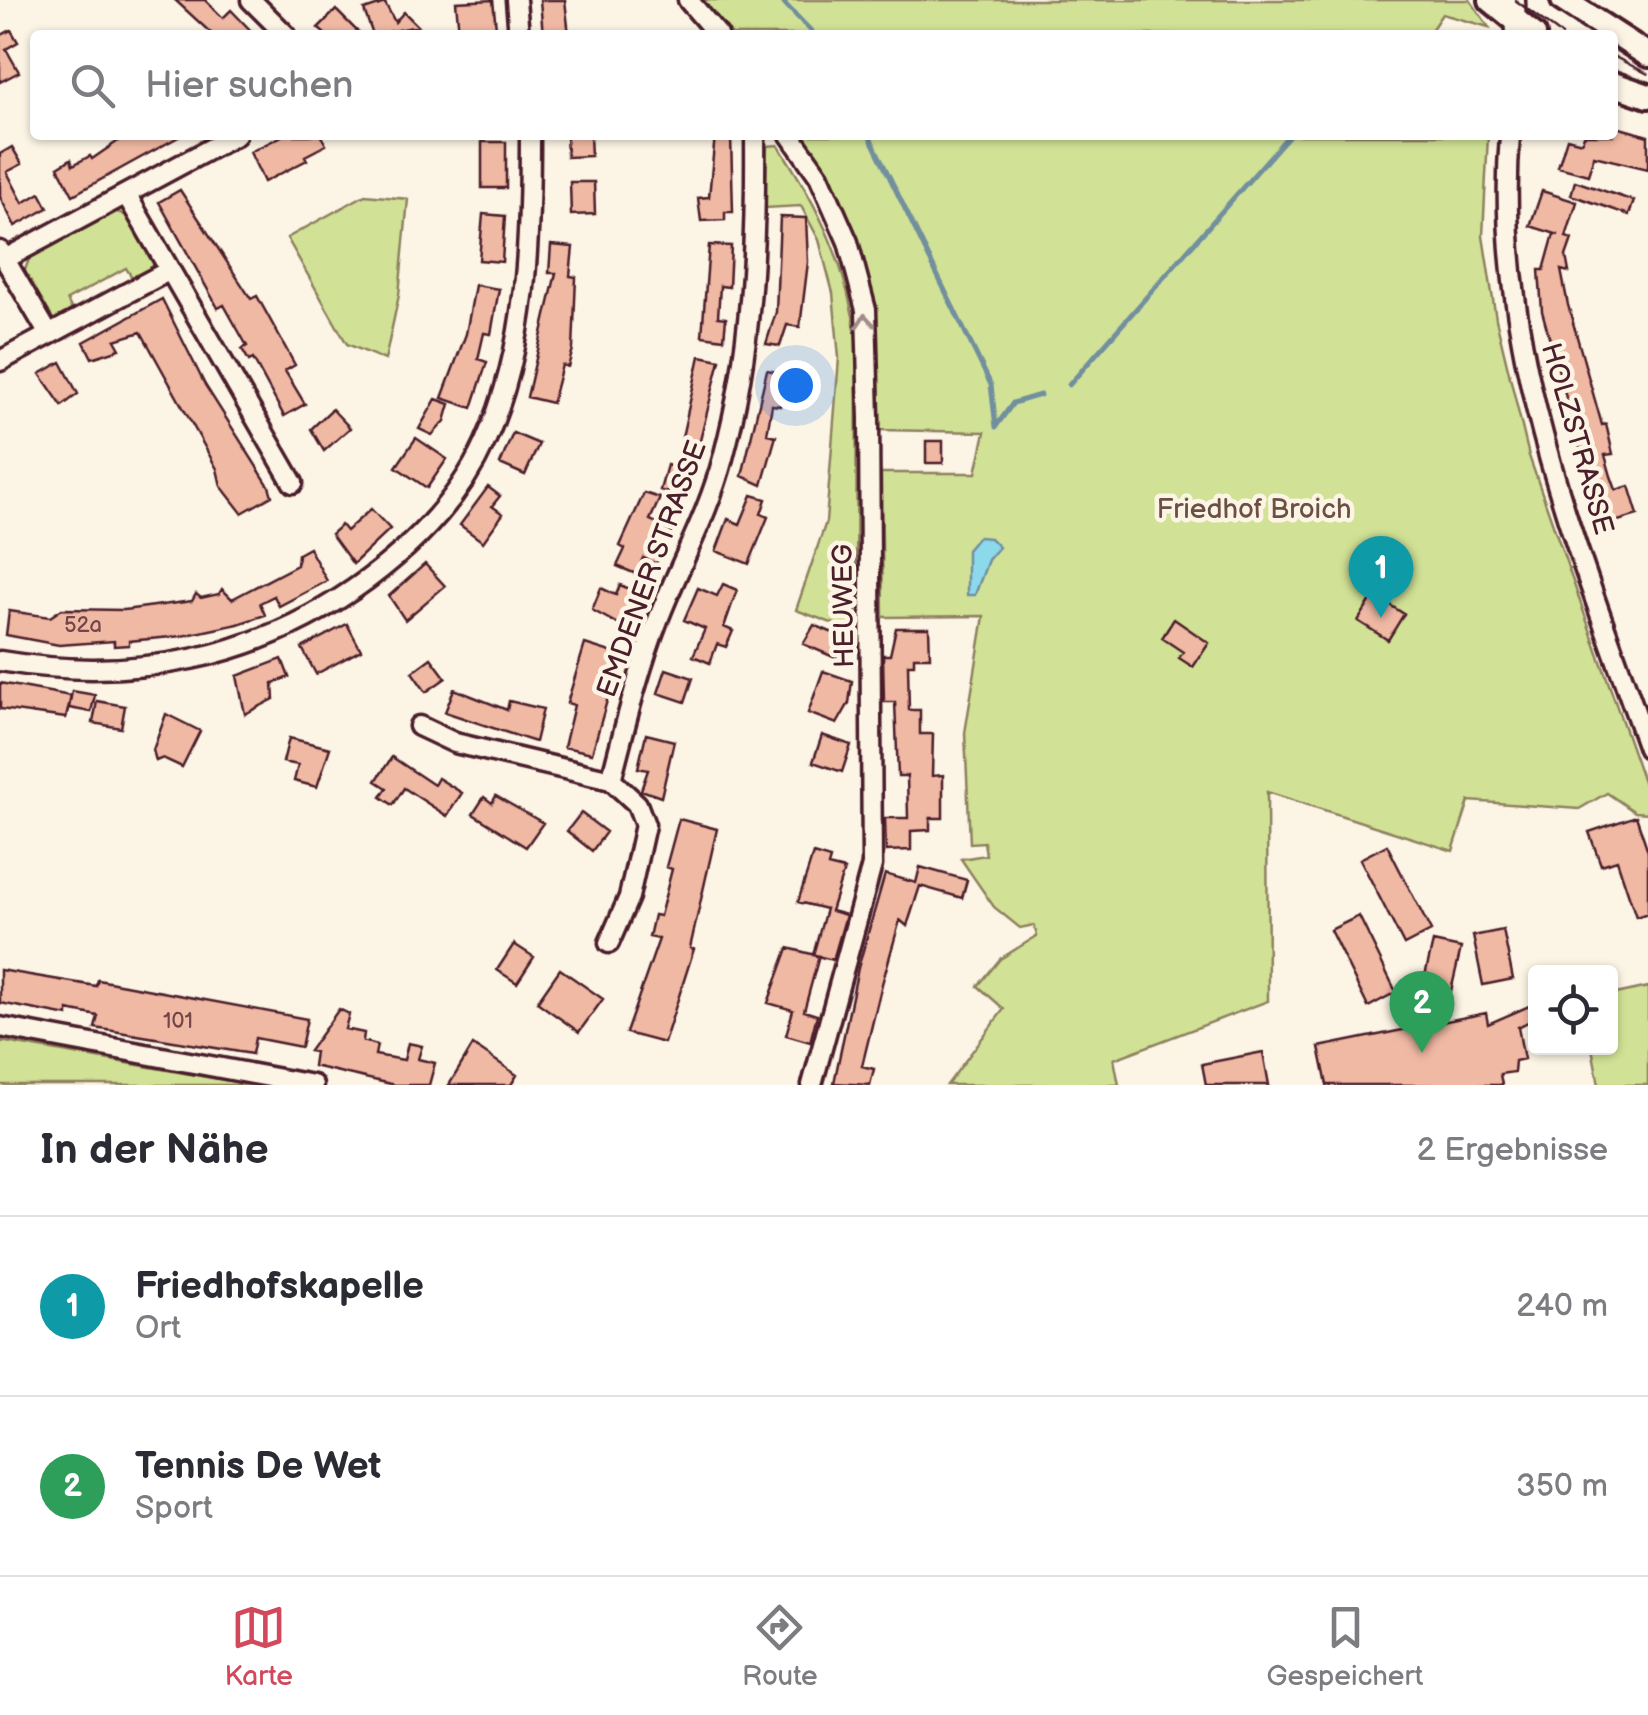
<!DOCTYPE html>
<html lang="de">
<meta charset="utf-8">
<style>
:root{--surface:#fff;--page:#f2f2f3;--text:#2b2b33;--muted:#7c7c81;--line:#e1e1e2;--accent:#d1495b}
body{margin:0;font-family:"Balsamiq Sans",sans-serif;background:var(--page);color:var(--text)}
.controls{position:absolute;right:30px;bottom:30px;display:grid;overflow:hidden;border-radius:10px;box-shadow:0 2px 8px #0004}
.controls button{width:90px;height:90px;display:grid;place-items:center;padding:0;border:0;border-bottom:2px solid var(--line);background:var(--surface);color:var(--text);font:50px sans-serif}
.you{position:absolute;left:795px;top:385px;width:35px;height:35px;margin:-25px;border:8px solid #fff;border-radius:50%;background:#1a73e8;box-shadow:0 0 0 15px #1a73e833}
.badge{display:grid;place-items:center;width:65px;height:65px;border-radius:50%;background:var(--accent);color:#fff;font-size:32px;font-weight:700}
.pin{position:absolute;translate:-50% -82px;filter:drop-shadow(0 2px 5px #0008)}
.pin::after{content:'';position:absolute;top:52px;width:35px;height:30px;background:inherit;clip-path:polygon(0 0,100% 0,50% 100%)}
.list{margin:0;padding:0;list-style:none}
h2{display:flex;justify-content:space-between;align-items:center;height:130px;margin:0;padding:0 40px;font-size:42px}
h2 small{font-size:32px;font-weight:400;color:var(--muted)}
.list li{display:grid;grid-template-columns:65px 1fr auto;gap:30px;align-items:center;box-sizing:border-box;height:180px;padding:0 40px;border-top:2px solid var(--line)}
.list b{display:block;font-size:38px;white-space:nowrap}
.list p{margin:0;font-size:32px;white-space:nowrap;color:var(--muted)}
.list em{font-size:32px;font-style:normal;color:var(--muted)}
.icon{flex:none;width:55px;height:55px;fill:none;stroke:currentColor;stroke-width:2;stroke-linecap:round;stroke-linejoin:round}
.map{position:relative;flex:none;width:1648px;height:1085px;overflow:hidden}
.search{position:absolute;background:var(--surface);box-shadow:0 2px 8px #0004;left:30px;right:30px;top:30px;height:110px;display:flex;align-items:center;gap:25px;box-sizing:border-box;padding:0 35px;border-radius:10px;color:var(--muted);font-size:38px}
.sheet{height:490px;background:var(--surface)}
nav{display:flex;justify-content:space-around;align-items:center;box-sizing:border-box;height:140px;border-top:2px solid var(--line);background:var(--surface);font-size:28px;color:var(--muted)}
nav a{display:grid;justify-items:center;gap:5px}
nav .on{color:var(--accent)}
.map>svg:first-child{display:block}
</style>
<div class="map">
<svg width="1648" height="1085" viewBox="0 0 1648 1085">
<rect width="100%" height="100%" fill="#fcf5e5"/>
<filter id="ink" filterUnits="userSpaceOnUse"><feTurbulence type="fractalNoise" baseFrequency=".01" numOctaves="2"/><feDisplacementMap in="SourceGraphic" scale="20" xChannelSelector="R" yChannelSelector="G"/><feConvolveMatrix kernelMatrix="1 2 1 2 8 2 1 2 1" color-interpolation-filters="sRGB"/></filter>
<g filter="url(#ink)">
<path fill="#d1e296" stroke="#8e8060" stroke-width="2.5" d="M703,0H1470L1489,27L1442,14L1428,35H732Z
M801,135H1488L1483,236L1496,319L1529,456L1644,784L1648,813L1635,812L1607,793L1579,809L1469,801L1453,851L1267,792L1268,1001L1114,1059L1119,1085H947L1004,1009L978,986L1000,959L1037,936L1034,925L1020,928L994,907L961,859L986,855L984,842L970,843L965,733L984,616L883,617L881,473H976L985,432L880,430C879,315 869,232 801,135Z
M778,145C819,207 848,267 857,342L856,632L796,610L826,522L839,358L833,293L819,240L801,206L765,208L767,146Z
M365,195L408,199L399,295L385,360L347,344L287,238Z
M115,211L128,216L154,262L150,275L134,281L126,268L67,300L74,314L57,321L47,318L24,273L30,256Z
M1648,987V1085H1599L1592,1048H1610L1611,995Z
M0,1041L253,1085H0Z"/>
<path fill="#8cd9eb" stroke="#728f9e" stroke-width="2.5" d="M978,537L990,538L999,547L988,560L975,595H967V550Z"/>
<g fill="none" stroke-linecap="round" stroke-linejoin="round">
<path stroke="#728f9e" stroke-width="5" d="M781,0L815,35
M869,135L991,385L996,427
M1069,385L1289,135
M997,425L1013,403L1040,395"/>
</g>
<path fill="#f0b9a4" stroke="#4a1f2b" stroke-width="2.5" d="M175,0H205L223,18L231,10L255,35H213Z
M493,0L496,28L459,32L456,2Z
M540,0H565L569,35H543Z
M385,3L395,22L404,12L418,26L373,35L364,10Z
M336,10L361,35H326L318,28Z
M11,30L18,42L6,49L19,72L0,82V36Z
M1613,126L1648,136V169L1594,156L1588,175L1558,167L1567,138L1582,142L1584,135H1613Z
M127,135H182L73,195L58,167L71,159L73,165L90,156L92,159Z
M284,135H321L326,145L305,156L307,160L264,182L250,152Z
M566,135H590L591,156L567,157Z
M715,135L731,136L733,212H725V220L701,221L698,198L709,197Z
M482,142H506V188H482Z
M12,147L22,164L7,172L23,203L40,193L48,208L15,226L0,197V154Z
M1575,181L1634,201L1629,215L1571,195Z
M570,182H594L595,214L571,215Z
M180,190L251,299L257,296L295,365L285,371L305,404L284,416L253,359L249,361L242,349L247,346L224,305L218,308L159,202Z
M1542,191L1577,202L1566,237L1572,239L1566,256L1569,272L1561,270L1568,305L1602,425L1606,424L1613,454L1605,455L1611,476L1616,490L1629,486L1638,515L1608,524L1583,459L1542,311L1539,270H1544L1554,234L1559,235L1530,226Z
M483,214L505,216L502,262L479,260Z
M780,217L806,218L808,262L800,327L787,325L780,346L766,344L776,312Z
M551,245L573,247L570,276L576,277L573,349L568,367L562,365L552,403L527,397L556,273H549Z
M709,245L731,246L729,287L720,286L718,317L726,318L724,339L702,336Z
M475,285L499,289L491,334L484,333L478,359L487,362L472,408L442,398L466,334Z
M162,299L205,385L269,486L272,496L242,513L221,486L217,469L141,332L115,340L120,349L92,358L84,342Z
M700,356L720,360L686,497L660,490L667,465L674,467L679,451Z
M61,362L78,394L62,406L40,374Z
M767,370L787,374L780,406L772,405L767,434L776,436L762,485L742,476Z
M436,399L450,404L445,421L432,435L419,429Z
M332,409L350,428L324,451L311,429Z
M513,433L539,444L525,475L500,464Z
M416,438L447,459L427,488L396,467Z
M926,441H943V463H926Z
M488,487L500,496L492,506L503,514L483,542L460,525Z
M644,493L660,498L650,520L672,530L656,564L643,558L636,574L617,566L625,549L620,546Z
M752,495L766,499L761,514L768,517L749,564L716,551L728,519L740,524Z
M371,509L390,529L353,564L331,534L341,525L346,531Z
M309,548L327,581L279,606L274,596L260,603L265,615L238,624L182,636L129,641V645L114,646V641L59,645L6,635L9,611L50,617L62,609L124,610L192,601L196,594L201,598L219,594L222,589L232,599L297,565L298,554Z
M425,564L445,586L405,620L389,596Z
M723,584L737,590L724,627L733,631L726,647L717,644L710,663L693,656L705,629L684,620L698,588L717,596Z
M620,585L642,594L627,629L592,610L601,588L616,595Z
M1374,595L1404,614L1388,640L1358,621Z
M1174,619L1209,643L1193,667L1179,658L1183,652L1162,638Z
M347,624L361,650L316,674L302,648Z
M814,625L845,638L836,658L803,644Z
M896,628H929L930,657H914V664H908L909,710H920V734H933L932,776L943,775V818H930V830L911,831V850L886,851L885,818H908L907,776H898L895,702H884L883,655H890Z
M585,644L620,655L592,753L564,747L574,705L567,703Z
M431,658L446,678L426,692L412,672Z
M282,659L289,677L273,683L274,699L245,714L237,676Z
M666,669L693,678L685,702L658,693Z
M823,671L852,681L849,703L837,724L808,713Z
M0,683L71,696L66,718L0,709Z
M454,689L507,710L509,701L543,709L535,742L445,712Z
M72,691L95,695L91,712L69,708Z
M97,701L125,706L121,728L93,723Z
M166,714L200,731L182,767L163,758L156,761L153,750Z
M646,734L674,741L661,797L641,790L648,770L638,768Z
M822,735L851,745L842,772L813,762Z
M289,738L330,748L317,787L294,781L298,765L283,762Z
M392,757L434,785L438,778L462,793L447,816L404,788L393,805L381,797L387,788L376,781Z
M496,796L543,823L526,847L473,814L484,797L492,803Z
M581,813L606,832L592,851L567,831Z
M1636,816L1648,851V913L1636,917L1617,860L1601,865L1589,832Z
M679,819L717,829L690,948L694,949L664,1043L626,1033L659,939L649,937L654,915L660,916L672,869L666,867Z
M1387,845L1431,931L1404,945L1360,859Z
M813,854L830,859L828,866L844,870L831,911L846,915L833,960L813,955L826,909L798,902Z
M920,867L967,880L962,898L920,886L907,926L900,920L882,984L862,1066L874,1069L870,1085L834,1083L858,968L885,874L916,883Z
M1359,916L1396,992L1368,1007L1330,930Z
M1503,930L1513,979L1483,985L1473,936Z
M1433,942L1461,948L1451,991L1423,984Z
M514,944L534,957L517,983L497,970Z
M788,948L819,956L804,1011L817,1015L810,1042L786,1035L793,1010L768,1003Z
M560,969L603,999L579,1032L537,1002Z
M0,970L96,986L98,980L307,1019L301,1047L255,1038L252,1054L95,1028L98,1016L68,1010V1016L0,1003Z
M1536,1003V1018L1518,1027L1524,1059L1515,1061L1514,1072L1500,1074L1502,1085H1327L1319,1047L1486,1013L1488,1024Z
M339,1009L349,1014L345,1029L364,1033L363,1041L377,1045L375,1055L404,1060L408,1043L422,1046L418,1059L435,1063L429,1085H395L313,1066L315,1052L309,1051Z
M473,1045L517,1075L511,1085H449Z
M1263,1052L1269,1085H1206L1202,1064Z"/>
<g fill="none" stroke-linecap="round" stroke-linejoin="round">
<g stroke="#4a1f2b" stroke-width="25">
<path id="minor" d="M251,0L286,35
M516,0L519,35
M688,0L718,35
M1515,0L1516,35
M790,135L819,176L848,242L866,310L869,418L872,865L812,1085
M1510,135C1492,348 1579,551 1648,748
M126,194L293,483
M0,251L48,333
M5,259L236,135
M0,361L170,270
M0,661C132,683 259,660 368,579C416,543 460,498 485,442C528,347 530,237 530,135
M419,726L455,743L611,780L637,804L645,825L629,897L609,943
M611,780C625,726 638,672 658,620C679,565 708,515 723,458C752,351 756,245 755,135
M0,1027L313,1085"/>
</g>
<g stroke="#4a1f2b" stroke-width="30">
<path id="major" d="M1491,0L1534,35
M1563,0L1648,55
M1613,84L1648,96"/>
</g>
<use href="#minor" stroke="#fcf5e5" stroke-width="18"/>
<use href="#major" stroke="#fcf5e5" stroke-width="22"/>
<path stroke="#4a1f2b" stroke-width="2.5" d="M1515,0L1562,35
M1613,56L1648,74"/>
</g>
<defs><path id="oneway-chevron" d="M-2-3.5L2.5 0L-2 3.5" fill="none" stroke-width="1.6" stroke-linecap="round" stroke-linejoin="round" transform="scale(2.5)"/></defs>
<use stroke="#a38a88" href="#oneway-chevron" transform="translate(865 321) rotate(-94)"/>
</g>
<g text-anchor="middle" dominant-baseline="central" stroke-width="9" stroke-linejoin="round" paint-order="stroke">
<g font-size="22" fill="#744649">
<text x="83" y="625">52a</text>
<text x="178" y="1021">101</text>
</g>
<g font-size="28" fill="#4a1f2b" stroke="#fcf5e5">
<text transform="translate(1577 439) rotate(74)">HOLZSTRASSE</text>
<text transform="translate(652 569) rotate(-70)">EMDENER STRASSE</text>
<text transform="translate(844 606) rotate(-91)">HEUWEG</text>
</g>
<g font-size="28" fill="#6c5046" stroke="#fcf5e5">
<text x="1254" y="509">Friedhof Broich</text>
</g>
</g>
</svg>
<div class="controls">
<button><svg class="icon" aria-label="locate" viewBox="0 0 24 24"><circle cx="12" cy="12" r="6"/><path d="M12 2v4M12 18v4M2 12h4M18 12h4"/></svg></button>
</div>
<div class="you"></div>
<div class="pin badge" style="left:1381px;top:618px;background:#0f9aa8">1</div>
<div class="pin badge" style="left:1422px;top:1053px;background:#2e9e5b">2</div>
<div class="search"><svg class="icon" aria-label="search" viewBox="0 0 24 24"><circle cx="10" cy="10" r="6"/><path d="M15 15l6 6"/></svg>Hier suchen</div>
</div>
<section class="sheet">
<h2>In der Nähe<small>2 Ergebnisse</small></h2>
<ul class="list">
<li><span class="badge" style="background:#0f9aa8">1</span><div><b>Friedhofskapelle</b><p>Ort</p></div><em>240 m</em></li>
<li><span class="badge" style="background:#2e9e5b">2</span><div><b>Tennis De Wet</b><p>Sport</p></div><em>350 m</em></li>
</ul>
</section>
<nav>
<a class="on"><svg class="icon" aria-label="map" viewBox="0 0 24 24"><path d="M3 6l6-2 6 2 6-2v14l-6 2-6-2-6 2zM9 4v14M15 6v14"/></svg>Karte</a>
<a><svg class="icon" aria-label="directions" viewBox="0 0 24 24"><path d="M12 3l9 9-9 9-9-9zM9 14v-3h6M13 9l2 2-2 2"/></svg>Route</a>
<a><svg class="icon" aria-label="saved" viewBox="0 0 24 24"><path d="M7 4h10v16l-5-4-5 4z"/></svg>Gespeichert</a>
</nav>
